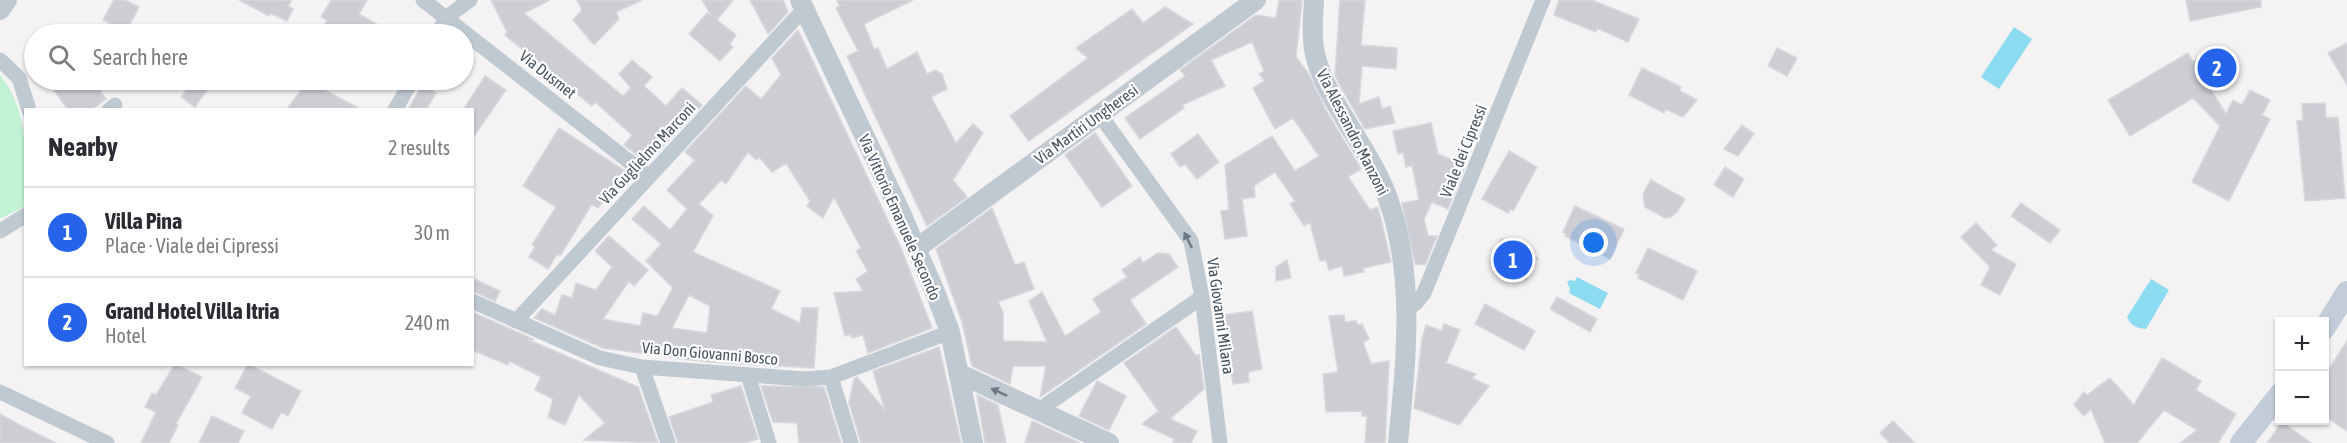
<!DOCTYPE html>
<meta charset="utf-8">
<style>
:root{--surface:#fff;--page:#f7f7f7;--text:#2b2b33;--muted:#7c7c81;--line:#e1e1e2;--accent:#2563eb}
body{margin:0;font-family:"Asap Condensed",sans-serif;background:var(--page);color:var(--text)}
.controls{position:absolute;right:18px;bottom:18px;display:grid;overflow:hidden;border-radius:0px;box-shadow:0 2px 4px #0004}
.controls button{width:54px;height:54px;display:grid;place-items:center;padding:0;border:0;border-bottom:2px solid var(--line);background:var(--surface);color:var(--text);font:30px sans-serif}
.you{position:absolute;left:1594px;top:243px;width:21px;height:21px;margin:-15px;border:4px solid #fff;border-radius:50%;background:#1a73e8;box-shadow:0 0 0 9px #1a73e833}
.badge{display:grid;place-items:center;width:39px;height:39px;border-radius:50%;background:var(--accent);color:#fff;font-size:20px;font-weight:700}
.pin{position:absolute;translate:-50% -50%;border:3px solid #fff;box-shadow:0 2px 6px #0006}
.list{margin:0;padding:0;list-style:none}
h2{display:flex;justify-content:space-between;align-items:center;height:78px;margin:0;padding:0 24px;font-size:26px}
h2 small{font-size:20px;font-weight:400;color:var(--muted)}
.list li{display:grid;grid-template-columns:39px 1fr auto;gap:18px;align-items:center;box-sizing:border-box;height:90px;padding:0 24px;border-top:2px solid var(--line)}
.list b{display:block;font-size:22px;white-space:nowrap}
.list p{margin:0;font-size:20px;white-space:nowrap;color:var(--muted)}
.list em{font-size:20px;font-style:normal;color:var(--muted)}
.icon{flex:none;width:33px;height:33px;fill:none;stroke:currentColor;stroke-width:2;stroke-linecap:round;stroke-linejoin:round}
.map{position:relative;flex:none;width:2347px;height:443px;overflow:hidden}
.search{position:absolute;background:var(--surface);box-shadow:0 2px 4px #0004;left:24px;top:24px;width:450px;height:66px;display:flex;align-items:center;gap:15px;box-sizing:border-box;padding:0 21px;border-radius:33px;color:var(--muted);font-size:22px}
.panel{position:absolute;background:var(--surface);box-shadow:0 2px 4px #0004;left:24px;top:108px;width:450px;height:258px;border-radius:0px}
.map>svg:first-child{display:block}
</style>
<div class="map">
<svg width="2347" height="443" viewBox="0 0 2347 443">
<rect width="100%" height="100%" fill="#f4f2f2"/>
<path fill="#c0f2d3" d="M0,75C30,111 26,163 25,206L0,219Z"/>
<path fill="#8bdcf1" d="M2014,27L2032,39L1999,89L1981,77Z
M1577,277L1608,293L1600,309L1569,293L1570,289L1567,282L1570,280L1575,281Z
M2151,279L2169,290L2146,329C2137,328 2131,326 2127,317Z"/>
<path fill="#ccced4" stroke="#d6d8dd" stroke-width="1.5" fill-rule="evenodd" d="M114,0H125L139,7L126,32L103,20Z
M239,0H292L288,6L293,9L287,21L270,13L269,16Z
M331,0H367L359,14L394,34H319L327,20L321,17Z
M491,0H550L524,13L623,96L631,88L619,74L632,60L652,77L644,86L666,106L682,88L702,105L648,163L624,145L632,135L595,102L592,106L505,35L507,32Z
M577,0H642L616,12L619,19L594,45L573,20L582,10Z
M702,0H733L717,20L736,35L730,44L733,47L720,61L689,34L707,13L711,15Z
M750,0H783L788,12L768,34Z
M837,0H913L864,24L874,49L878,48L887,69L917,52L927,74L935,70L942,74L947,89L931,97L956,143L973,124L983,133L953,180L967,197L927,226L847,56L858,51L836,8L840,6Z
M1279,0H1302L1296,57L1308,73L1327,112L1361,169L1348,177L1370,210L1378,207L1391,262L1363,268L1364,272L1344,276L1342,266L1329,270L1326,260L1320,261L1310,222L1304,226L1290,204L1295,201L1275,172L1254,186L1255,197L1242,199L1247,236L1225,239L1221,211L1229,210L1225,165L1272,136L1295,171L1319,156L1293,118L1275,129L1253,88L1265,81L1259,74L1264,71L1252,42L1211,60L1225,86L1182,105L1184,108L1140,139L1125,118L1185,76L1180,70L1256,15L1276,18Z
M1340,0H1365L1361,45L1397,48L1396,69L1362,66L1359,104L1379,97L1382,109L1390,106L1395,123L1365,129L1339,84L1335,75Z
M1559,0H1591L1639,19L1628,42L1597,28L1596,32L1554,15Z
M2186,0H2261V7L2190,21Z
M1165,7L1193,24L1029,141L1010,116L1088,58L1076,48L1132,9L1143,23Z
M798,30L901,248L932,328L868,353L863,335L852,338L851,334L845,336L834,293L863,291L856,279L868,271L856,251L861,248L834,197L823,218L807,206L810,201L786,163L772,172L759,157L756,160L748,152L726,184L721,180L699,204L713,216L693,252L780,291L771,309L800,323L802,308H818L814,368L708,362L603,348L534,318L542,309L555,315L562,295L572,298L576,283L596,290L612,267L595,251L609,236L648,270L634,286L629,281L603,319L640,326L643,313L657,316L673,288L646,261L661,244L632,219L644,206L670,230L687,209L667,190L695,160L685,152L746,86L761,99L781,75L772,58ZM689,295L710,306L707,333L672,328Z
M2347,43V85L2328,53Z
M1777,48L1797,58L1787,76L1768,66Z
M2216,48L2226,66L2204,79L2226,114L2233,100L2242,105L2250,90L2270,100L2262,115L2270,119L2229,201L2192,182L2220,126L2193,98L2130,136L2108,100L2188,53L2193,62Z
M1642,68L1681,87L1680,91L1697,100L1683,117L1666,109L1664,113L1629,95Z
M485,76L506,90L472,139V110H463Z
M47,80H93L106,99L91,110H68Z
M194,80H214L195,107L181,97Z
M308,81L362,110H286Z
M422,85L436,93L426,110H408Z
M2325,103L2326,118L2338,117L2345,198L2305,201L2297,121L2303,120L2302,104Z
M1431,123L1438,154L1465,166L1448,209L1432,202L1424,219L1428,236H1437L1425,265L1415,264L1402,203L1419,200L1412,165L1406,167L1403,152L1398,154L1393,131Z
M1742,125L1754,134L1738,156L1724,149Z
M559,128L625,171L598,208L592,204L560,256L557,254L548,269L529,257L535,247L532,245L556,207L523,186Z
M1095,133L1132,186L1102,207L1065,155Z
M1198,134L1219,162L1197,179L1185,164L1180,167L1171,154Z
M1509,151L1537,167L1513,211L1510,209L1508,213L1482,199Z
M1725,167L1744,179L1733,197L1714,185Z
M1651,180L1685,199L1677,212L1671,217L1665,218L1645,207L1643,194Z
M2021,203L2060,230L2050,243L2011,216Z
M1575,206L1624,229L1610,259L1565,236L1566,234L1563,232Z
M992,208L1015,265L1024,262L1034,289L998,302L1003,312V341L1047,342L1029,301L1042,292L1065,336L1101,312L1093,299L1127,277L1122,270L1140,257L1143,263L1158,253L1169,254L1178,267L1130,300L1146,324L1040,397L1046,366H1013L1010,384L972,366L962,322L936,249Z
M1976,223L1997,245L1991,250L2016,264L2000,295L1981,285L1990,267L1961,237Z
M1501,239L1537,258L1526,280L1490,262Z
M1648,248L1697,271L1683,300L1638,278L1640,275L1636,273Z
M1287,260L1291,278L1276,281V267Z
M472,278L500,291L495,301L472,291Z
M1557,297L1597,319L1590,332L1550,309Z
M1485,304L1535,331L1524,350L1475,324Z
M1252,311L1262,369L1248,372L1249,382L1233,384L1223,315Z
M472,312L533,339L529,340L638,387L658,443L584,440L605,423L579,395L565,425L548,417L553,399L535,390L541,377L509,361L508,365L472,350Z
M1344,315L1345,322L1356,321L1358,325L1362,324L1369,339L1363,342L1371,364L1389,361L1385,443H1365L1367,416H1362V411L1326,412L1323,374L1338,372L1329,316Z
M1444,324L1460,330L1446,363L1476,374L1472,378L1489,386L1459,425L1414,408L1422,339L1426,325L1442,331Z
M1176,327L1196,356L1199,354L1204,389L1170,419L1197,431L1191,443H1173L1174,439L1142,424L1157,412L1160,413L1124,363Z
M2347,341V431L2325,416V375Z
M939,347L961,443H861L849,403L854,379L857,377L885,410L873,371Z
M2162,358L2201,381L2196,390L2236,414L2218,443H2180L2197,430L2164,410L2137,443H2105L2091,409L2084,416L2074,405L2084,392L2087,395L2110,378L2134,405Z
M175,364L202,377L176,424L178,425L169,443H141L156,412L145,407L152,393L156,395Z
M248,364L301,391L288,416L281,412L272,429L242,413L251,396L235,388Z
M1097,381L1126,396L1109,430L1079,416Z
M741,386L758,439L745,443H678L669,417L713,402L711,395Z
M761,386L824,387L841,443H799L797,423L773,422Z
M977,395L998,405L1006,443H985Z
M0,414L18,424L56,443H0Z
M212,416L244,431L238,443H199Z
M1032,421L1080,443H1025Z
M1893,421L1915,443H1890L1880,433Z
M2282,422L2311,443H2267Z"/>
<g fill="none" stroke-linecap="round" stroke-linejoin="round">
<path stroke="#bfc9d2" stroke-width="15" d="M423,0L649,177
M437,34L447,17L470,0
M0,60L19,78L29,110
M109,110L115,105
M395,110L412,80
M1100,115L1191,241L1202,297L1220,443
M0,231L26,215
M472,301L600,358L642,367L804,379L831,377L950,332
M1407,309L1416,303L1424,293L1543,0
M516,321L804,9
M642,367L668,443
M748,375L769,443
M831,377L851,443
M0,392L107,443
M1039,410L1202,297"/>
<path stroke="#bfc9d2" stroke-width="20" d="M800,0L900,211L935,292L950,332L973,443
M1314,0C1313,18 1311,36 1315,54C1325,100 1370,149 1387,196C1416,274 1406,361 1398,443
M0,10L7,0
M917,248L1256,0
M960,374L1109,443"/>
<path stroke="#c2cdd9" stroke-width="22" d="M2324,329L2347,292
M2241,443L2280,394"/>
</g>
<defs><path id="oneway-solid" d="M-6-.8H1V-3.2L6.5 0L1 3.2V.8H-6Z" transform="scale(1.5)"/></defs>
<g fill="#6c7883">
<use href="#oneway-solid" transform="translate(1188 240) rotate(-116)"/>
<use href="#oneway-solid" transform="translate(999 392) rotate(-155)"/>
</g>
<g text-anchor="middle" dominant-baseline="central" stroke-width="4.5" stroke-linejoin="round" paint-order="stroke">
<g font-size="16" fill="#485561" stroke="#fff">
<text transform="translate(548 74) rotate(38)">Via Dusmet</text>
<text transform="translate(1086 124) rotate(-36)">Via Martiri Ungheresi</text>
<text transform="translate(1353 132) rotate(63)">Via Alessandro Manzoni</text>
<text transform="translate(1463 151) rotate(-68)">Viale dei Cipressi</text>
<text transform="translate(647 153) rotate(-47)">Via Guglielmo Marconi</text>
<text transform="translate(900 217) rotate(66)">Via Vittorio Emanuele Secondo</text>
<text transform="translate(1221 316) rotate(82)">Via Giovanni Milana</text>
<text transform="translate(710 353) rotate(5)">Via Don Giovanni Bosco</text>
</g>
</g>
</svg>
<div class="controls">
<button>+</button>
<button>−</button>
</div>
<div class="you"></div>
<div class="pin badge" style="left:1513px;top:260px">1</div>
<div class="pin badge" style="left:2217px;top:68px">2</div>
<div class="search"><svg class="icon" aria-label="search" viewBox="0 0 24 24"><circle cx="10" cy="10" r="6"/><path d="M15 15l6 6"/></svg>Search here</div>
<section class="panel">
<h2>Nearby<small>2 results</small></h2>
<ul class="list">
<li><span class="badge">1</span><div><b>Villa Pina</b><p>Place · Viale dei Cipressi</p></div><em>30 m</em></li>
<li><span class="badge">2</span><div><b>Grand Hotel Villa Itria</b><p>Hotel</p></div><em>240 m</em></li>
</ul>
</section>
</div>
